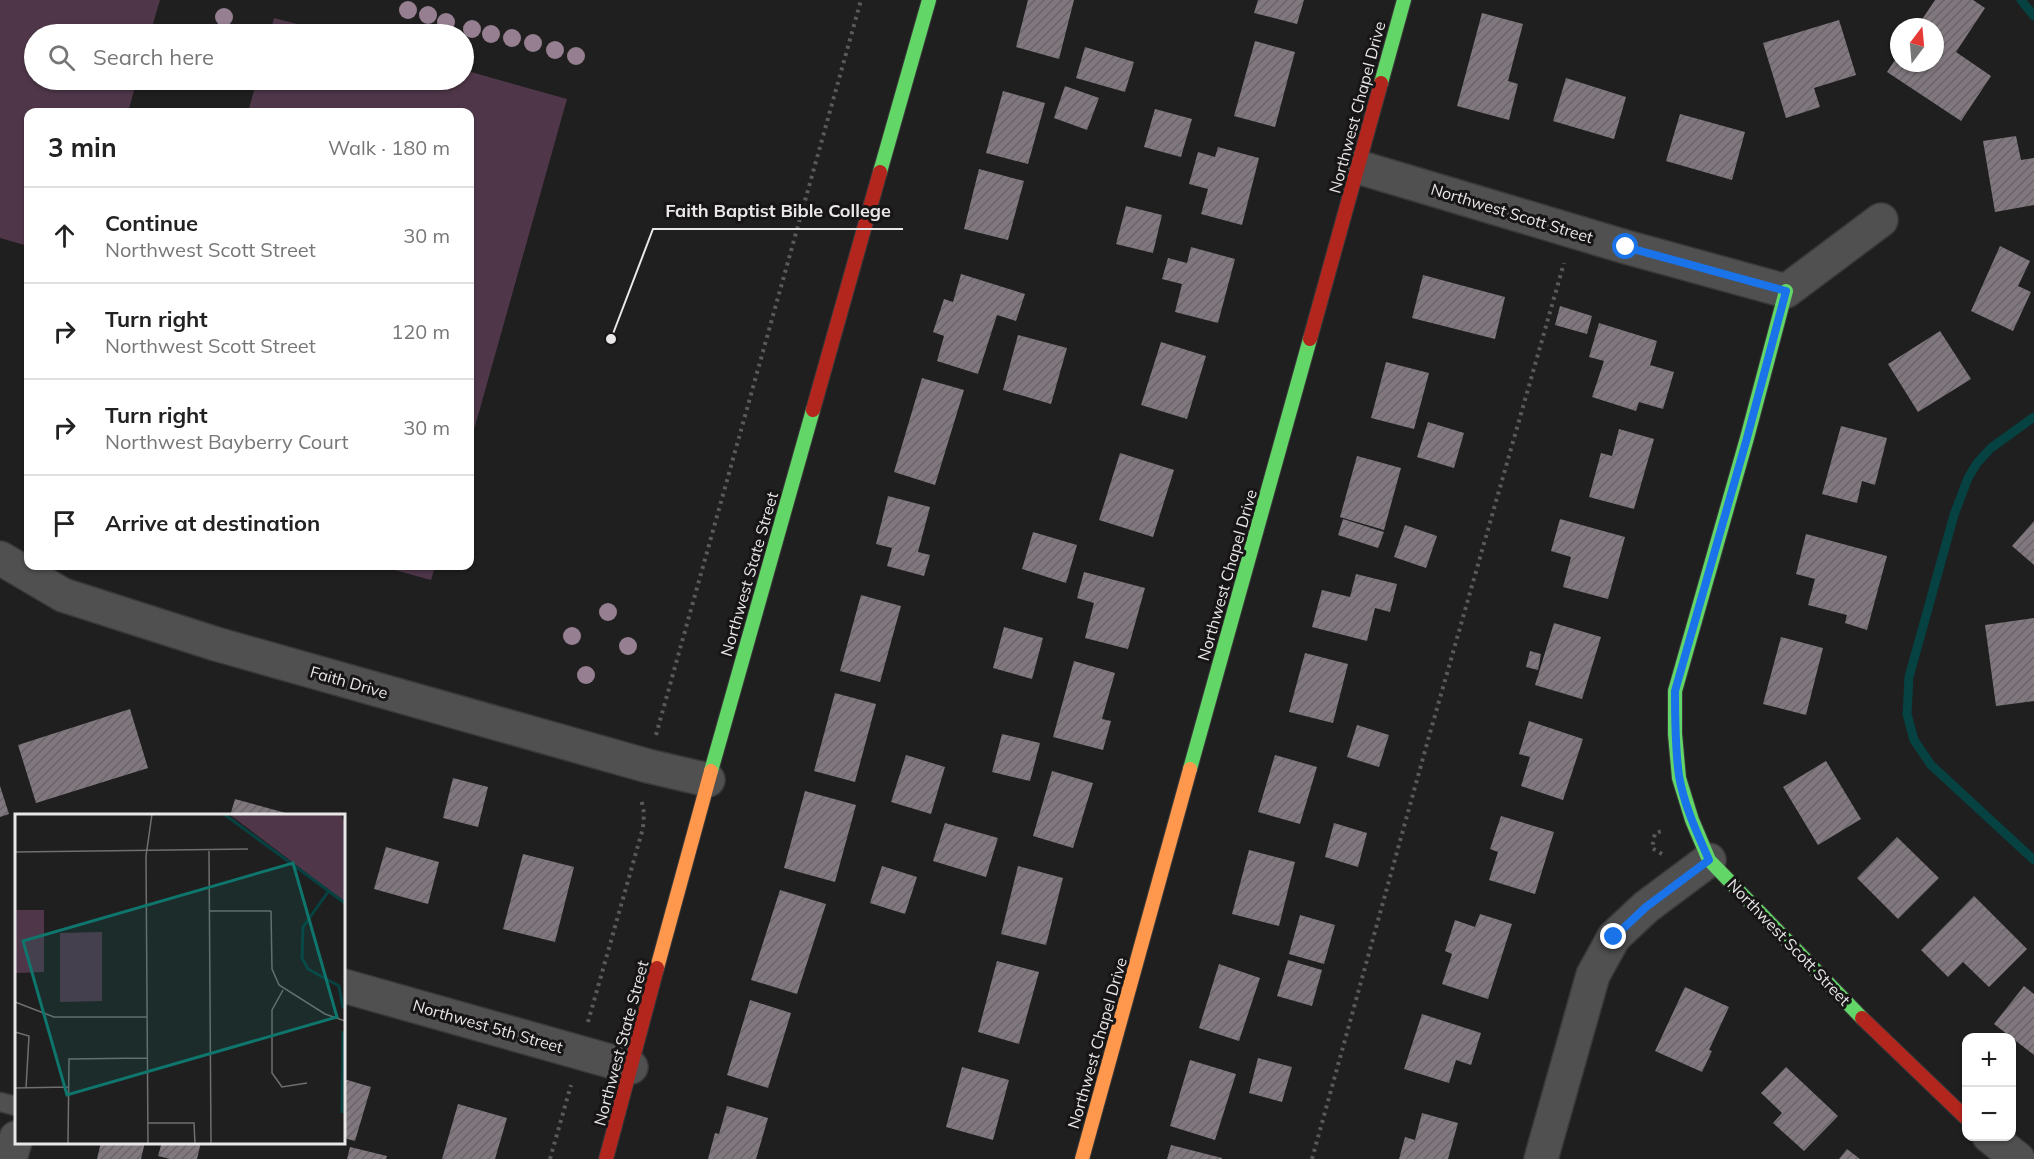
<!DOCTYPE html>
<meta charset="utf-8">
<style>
:root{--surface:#fff;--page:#f6f6f6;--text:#222;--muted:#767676;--line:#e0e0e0}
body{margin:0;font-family:Mulish,sans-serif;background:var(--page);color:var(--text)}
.controls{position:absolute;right:18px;bottom:18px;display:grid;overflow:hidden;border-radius:12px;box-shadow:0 2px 4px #0004}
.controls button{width:54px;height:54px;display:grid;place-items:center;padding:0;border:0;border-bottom:2px solid var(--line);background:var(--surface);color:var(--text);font:30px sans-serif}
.compass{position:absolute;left:1890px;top:18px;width:54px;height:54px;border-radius:50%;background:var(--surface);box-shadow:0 2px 4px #0004;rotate:16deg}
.stop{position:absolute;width:18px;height:18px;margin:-14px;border:4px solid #1a73e8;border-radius:50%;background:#fff}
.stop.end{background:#1a73e8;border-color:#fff;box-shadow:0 2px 6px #0008}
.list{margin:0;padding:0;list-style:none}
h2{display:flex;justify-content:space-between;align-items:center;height:78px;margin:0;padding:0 24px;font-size:26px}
h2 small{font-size:20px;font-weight:400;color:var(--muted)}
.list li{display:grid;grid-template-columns:39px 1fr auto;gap:18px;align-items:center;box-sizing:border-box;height:96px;padding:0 24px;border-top:2px solid var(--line)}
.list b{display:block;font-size:22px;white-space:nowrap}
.list p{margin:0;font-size:20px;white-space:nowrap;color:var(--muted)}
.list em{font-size:20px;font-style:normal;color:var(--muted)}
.icon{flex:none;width:33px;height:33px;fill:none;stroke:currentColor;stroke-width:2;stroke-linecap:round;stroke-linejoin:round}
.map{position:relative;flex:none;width:2034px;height:1159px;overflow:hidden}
.search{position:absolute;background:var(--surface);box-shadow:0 2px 4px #0004;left:24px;top:24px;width:450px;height:66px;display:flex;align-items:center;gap:15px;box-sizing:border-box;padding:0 21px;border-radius:33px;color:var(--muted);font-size:22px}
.panel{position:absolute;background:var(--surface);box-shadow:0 2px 4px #0004;left:24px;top:108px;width:450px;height:462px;border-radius:12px}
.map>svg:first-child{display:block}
</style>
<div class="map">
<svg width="2034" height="1159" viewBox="0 0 2034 1159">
<defs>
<pattern id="building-hatch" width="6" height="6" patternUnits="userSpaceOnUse" patternTransform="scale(1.5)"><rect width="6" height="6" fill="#80787e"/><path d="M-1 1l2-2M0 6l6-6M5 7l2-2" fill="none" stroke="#696468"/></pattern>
</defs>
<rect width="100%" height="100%" fill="#1f1f1f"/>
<path fill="#4f3749" d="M0,0H160L150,34H34V80H137L128,112H28V246L0,238Z
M274,18L335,34H270Z
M464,70L567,99L470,444V112H248L257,80H464Z
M380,566H435L431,580Z"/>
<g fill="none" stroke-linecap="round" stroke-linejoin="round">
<path stroke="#064241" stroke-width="9" d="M2021,0L2034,16
M2034,417L1991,448L1977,463L1968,478L1954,515L1909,677L1907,714L1914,740L1931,765L2034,860"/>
</g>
<path fill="url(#building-hatch)" d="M1028,0H1074L1059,59L1016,47Z
M1258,0H1304L1297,24L1254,13Z
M1935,0H1973L1985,8L1956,52L1991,76L1961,121L1887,72L1899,54V63H1935V27H1917Z
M1482,13L1523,24L1508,81L1518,84L1509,120L1457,106Z
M1839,20L1856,75L1814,88L1820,107L1786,118L1763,43Z
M1255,41L1295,52L1275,127L1234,116Z
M1085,47L1134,62L1125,92L1076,78Z
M1566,78L1626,97L1614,139L1553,121Z
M1065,86L1099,98L1087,130L1054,118Z
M1003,91L1045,103L1028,164L986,153Z
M1155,109L1192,119L1181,157L1144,147Z
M1680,114L1745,132L1732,180L1666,161Z
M2016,136L2021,160L2034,158V205L1995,212L1983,141Z
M1218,147L1259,158L1242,225L1201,214L1208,189L1189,184L1198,152L1215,157Z
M979,169L1024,181L1008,240L964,229Z
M1126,206L1162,215L1153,253L1116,244Z
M2000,246L2030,261L2018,286L2031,292L2013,331L1971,311Z
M1191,247L1235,259L1218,323L1175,312L1182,284L1162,279L1168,258L1187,263Z
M961,274L1025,294L1016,321L997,315L978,374L937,361L944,336L933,332L944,299L953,302Z
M1423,275L1505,297L1495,339L1412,318Z
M1560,306L1592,316L1587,334L1555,325Z
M1599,323L1657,341L1650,365L1674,372L1663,409L1639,402L1636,411L1592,397L1604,361L1589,357Z
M1940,331L1971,379L1918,412L1888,364Z
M1018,335L1067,348L1051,404L1003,390Z
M1161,342L1206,356L1187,419L1141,405Z
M1386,362L1429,373L1414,429L1371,418Z
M922,378L964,390L935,485L894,472Z
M1428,422L1464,433L1454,468L1417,457Z
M1841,426L1887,438L1875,485L1862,481L1857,503L1822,494Z
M1619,429L1654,439L1634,509L1589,497L1601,453L1612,456Z
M1120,453L1174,470L1153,537L1099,520Z
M1357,456L1401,468L1384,530L1340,517Z
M888,496L930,507L918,552L930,555L924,576L887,566L892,548L876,544Z
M1343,519L1384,532L1378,548L1338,535Z
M1560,519L1625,537L1608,599L1563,587L1571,557L1551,551Z
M2034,521V565L2012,546Z
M1405,525L1437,536L1426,568L1394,557Z
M1033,532L1077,545L1066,583L1022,569Z
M1806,534L1887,556L1867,630L1845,623L1847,615L1808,605L1815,579L1796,574Z
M1084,572L1145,588L1128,649L1085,638L1094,603L1077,598Z
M1356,574L1397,584L1390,612L1375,608L1367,641L1312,627L1322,590L1350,597Z
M861,595L901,606L880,682L840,671Z
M2034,618V701L1996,706L1985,625Z
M1554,623L1601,637L1582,699L1535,685Z
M1004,627L1043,638L1032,679L993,668Z
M1781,637L1823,648L1806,715L1763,704Z
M1530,651L1541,654L1538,670L1526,667Z
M1305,653L1348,664L1333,723L1289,712Z
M1074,661L1115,673L1102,719L1111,721L1103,750L1053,737Z
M835,693L876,704L855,782L814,771Z
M130,709L148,768L36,803L18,745Z
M1529,721L1583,739L1563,800L1521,786L1530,757L1519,754Z
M1357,725L1389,735L1379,767L1347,757Z
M1002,734L1040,743L1030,781L992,772Z
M906,755L945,767L931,814L891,802Z
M1275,755L1317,767L1300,824L1258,812Z
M1826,761L1861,819L1818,845L1783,787Z
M1052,771L1093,783L1073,848L1033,836Z
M453,778L488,787L478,827L443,818Z
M0,786L9,814L0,817Z
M805,791L856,805L835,882L784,868Z
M235,799L293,815V816H230Z
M1501,816L1554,832L1535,894L1489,880L1498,852L1490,849Z
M945,823L998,838L986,877L933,861Z
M1334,823L1367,833L1358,867L1325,857Z
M1897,837L1939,878L1898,919L1857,878Z
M386,847L439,862L428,904L374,889Z
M1249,850L1295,862L1279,926L1232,914Z
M523,854L574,867L555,942L503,929Z
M882,866L917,877L905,914L870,903Z
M1018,866L1063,878L1046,945L1001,934Z
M780,890L826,904L797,994L751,980Z
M1974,896L2027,949L1989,987L1963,962L1948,977L1921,950Z
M1480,914L1512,924L1488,999L1442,984L1452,954L1445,951L1455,920L1475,927Z
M1300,915L1335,925L1324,964L1289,954Z
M1288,960L1322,970L1312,1006L1277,996Z
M997,961L1039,972L1019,1044L978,1032Z
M1219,964L1260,978L1239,1041L1199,1028Z
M2024,986L2034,994V1055L1994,1024Z
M1685,987L1729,1007L1709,1050L1712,1051L1702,1072L1655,1051Z
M750,1000L791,1013L768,1088L727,1075Z
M1422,1014L1481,1033L1471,1065L1456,1060L1449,1083L1404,1069Z
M1258,1058L1292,1067L1282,1102L1249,1093Z
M1190,1060L1236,1074L1215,1140L1170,1126Z
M962,1067L1009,1080L993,1140L946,1127Z
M1786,1067L1838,1116L1804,1151L1773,1123L1782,1113L1761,1093Z
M344,1079L371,1087L355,1141L344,1138Z
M458,1104L507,1118L495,1159H442Z
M727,1106L768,1118L756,1159H708L715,1133L719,1134Z
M1422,1113L1458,1123L1448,1159H1399L1405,1137L1415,1140Z
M101,1142H145L141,1159H97Z
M162,1142H201L197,1159H170L158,1156Z
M1171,1145L1222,1158V1159H1167Z
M350,1147L387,1156L386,1159H347Z
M1847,1149L1860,1159H1839Z"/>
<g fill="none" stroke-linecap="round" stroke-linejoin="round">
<g stroke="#3a3939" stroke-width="21">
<path id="lane" d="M0,1102L16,1106"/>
</g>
<g stroke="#3a3939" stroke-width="36">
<path id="street" d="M1358,167L1626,247L1786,291L1881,220
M0,558L63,595L216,644L648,766L708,780
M344,986L631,1067
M1989,1136L2018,1159
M10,1159L16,1138
M1541,1159L1593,975L1614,937L1646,907L1709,860"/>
</g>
<g stroke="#3a3939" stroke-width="16">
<path id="fast" d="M1381,83L1404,0
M880,172L929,0
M1786,291L1747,438L1675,691V734L1679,778L1692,820L1709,860L1862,1018
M1190,769L1310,339
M711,771L813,410"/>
</g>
<g stroke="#3a3939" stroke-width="16">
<path id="slow" d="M657,968L711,771
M1082,1159L1190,769"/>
</g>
<g stroke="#3a3939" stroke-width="16">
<path id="jam" d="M1310,339L1381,83
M813,410L880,172
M1862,1018L1966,1118
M606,1159L657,968"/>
</g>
<path stroke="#5a5a5a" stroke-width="4" stroke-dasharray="3 4.5" stroke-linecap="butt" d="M656,735L861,0
M1662,854L1652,848L1655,833L1662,831
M588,1022L643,828L644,813L641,798
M550,1159L571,1085
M1312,1159L1428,740L1564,263"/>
<use href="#lane" stroke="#515051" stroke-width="18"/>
<use href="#street" stroke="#515051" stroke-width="33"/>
<use href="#fast" stroke="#63d668" stroke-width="14"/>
<use href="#slow" stroke="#ff974d" stroke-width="14"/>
<use href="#jam" stroke="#b3261e" stroke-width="14"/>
</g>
<g fill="#967f90">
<circle cx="408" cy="10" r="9"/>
<circle cx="428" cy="15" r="9"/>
<circle cx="224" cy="17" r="9"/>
<circle cx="446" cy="22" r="9"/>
<circle cx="472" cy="29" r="9"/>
<circle cx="491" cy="34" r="9"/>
<circle cx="512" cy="38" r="9"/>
<circle cx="533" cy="43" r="9"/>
<circle cx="555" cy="50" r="9"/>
<circle cx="576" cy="56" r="9"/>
<circle cx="608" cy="612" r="9"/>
<circle cx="572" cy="636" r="9"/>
<circle cx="628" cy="646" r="9"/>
<circle cx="586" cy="675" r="9"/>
</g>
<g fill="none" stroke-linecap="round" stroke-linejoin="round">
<path stroke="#1a73e8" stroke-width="8" d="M1614,937L1646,907L1709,860C1697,833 1684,805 1679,776C1675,747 1675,719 1675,691L1747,438L1786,291L1626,247"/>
</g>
<g text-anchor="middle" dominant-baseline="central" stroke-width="6" stroke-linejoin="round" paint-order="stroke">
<g font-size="16" fill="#e9e7e8" stroke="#171516">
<text transform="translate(1357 107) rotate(-75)">Northwest Chapel Drive</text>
<text transform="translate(1512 213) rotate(17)">Northwest Scott Street</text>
<text transform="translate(749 574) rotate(-74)">Northwest State Street</text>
<text transform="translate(1227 575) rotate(-74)">Northwest Chapel Drive</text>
<text transform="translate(349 682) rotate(16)">Faith Drive</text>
<text transform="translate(1789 942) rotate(46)">Northwest Scott Street</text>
<text transform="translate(488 1026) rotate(16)">Northwest 5th Street</text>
<text transform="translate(621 1043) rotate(-75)">Northwest State Street</text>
<text transform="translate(1097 1043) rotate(-74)">Northwest Chapel Drive</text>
</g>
</g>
<g transform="translate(15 814)">
<rect width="330" height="330" fill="#1f1f1f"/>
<path d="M214,0H326L330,10V88Z" fill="#4f3749"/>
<path d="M0,96H29V158L0,159ZM87,118V187L45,188V119Z" fill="#4f3749"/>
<path fill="none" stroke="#064241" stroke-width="3" d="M209,0L330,89M313,78L288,113L287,144L293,155L324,172L328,194M327,299L328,217"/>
<path fill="none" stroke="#706f6f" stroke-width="1.5" d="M194,37L196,330M0,38L233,35M195,97H256M256,97L257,155L264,171L310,200L330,207M268,176L257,196V259L267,273L292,269M0,188L39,203H132M0,218L14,222L11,274M0,274L53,273M133,309H179L180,330M53,330L54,245L132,244M133,330L131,42L137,0"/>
<path fill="#0f766e" fill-opacity="0.15" stroke="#0f766e" stroke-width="3" d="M278,49L322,203L52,281L8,127Z"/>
<rect width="330" height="330" fill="none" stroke="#e9e7e8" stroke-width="3"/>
</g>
<path fill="none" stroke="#e9e7e8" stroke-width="2" d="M611 339L653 229H903"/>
<circle fill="#e9e7e8" stroke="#171516" stroke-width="2" cx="611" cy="339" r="6"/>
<g font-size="18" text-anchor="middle" font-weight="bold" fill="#e9e7e8" stroke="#171516" stroke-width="6" stroke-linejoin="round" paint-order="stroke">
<text x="778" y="217">Faith Baptist Bible College</text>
</g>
</svg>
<div class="controls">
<button>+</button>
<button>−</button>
</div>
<svg class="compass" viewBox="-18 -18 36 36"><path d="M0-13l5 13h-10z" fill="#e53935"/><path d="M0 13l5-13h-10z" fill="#767676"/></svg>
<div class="stop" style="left:1626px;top:247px"></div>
<div class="stop end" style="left:1614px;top:937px"></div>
<div class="search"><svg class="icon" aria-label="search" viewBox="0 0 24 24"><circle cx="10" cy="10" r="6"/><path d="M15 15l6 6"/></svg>Search here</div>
<section class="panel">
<h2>3 min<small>Walk · 180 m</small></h2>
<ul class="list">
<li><svg class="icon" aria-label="ahead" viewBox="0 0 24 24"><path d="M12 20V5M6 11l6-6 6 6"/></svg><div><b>Continue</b><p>Northwest Scott Street</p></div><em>30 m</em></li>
<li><svg class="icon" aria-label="right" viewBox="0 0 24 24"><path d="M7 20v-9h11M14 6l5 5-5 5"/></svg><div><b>Turn right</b><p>Northwest Scott Street</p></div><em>120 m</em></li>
<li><svg class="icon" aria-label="right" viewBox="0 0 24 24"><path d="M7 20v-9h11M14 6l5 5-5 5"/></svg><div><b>Turn right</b><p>Northwest Bayberry Court</p></div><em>30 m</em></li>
<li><svg class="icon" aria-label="arrive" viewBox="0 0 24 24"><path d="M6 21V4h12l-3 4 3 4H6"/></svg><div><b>Arrive at destination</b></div></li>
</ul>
</section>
</div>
